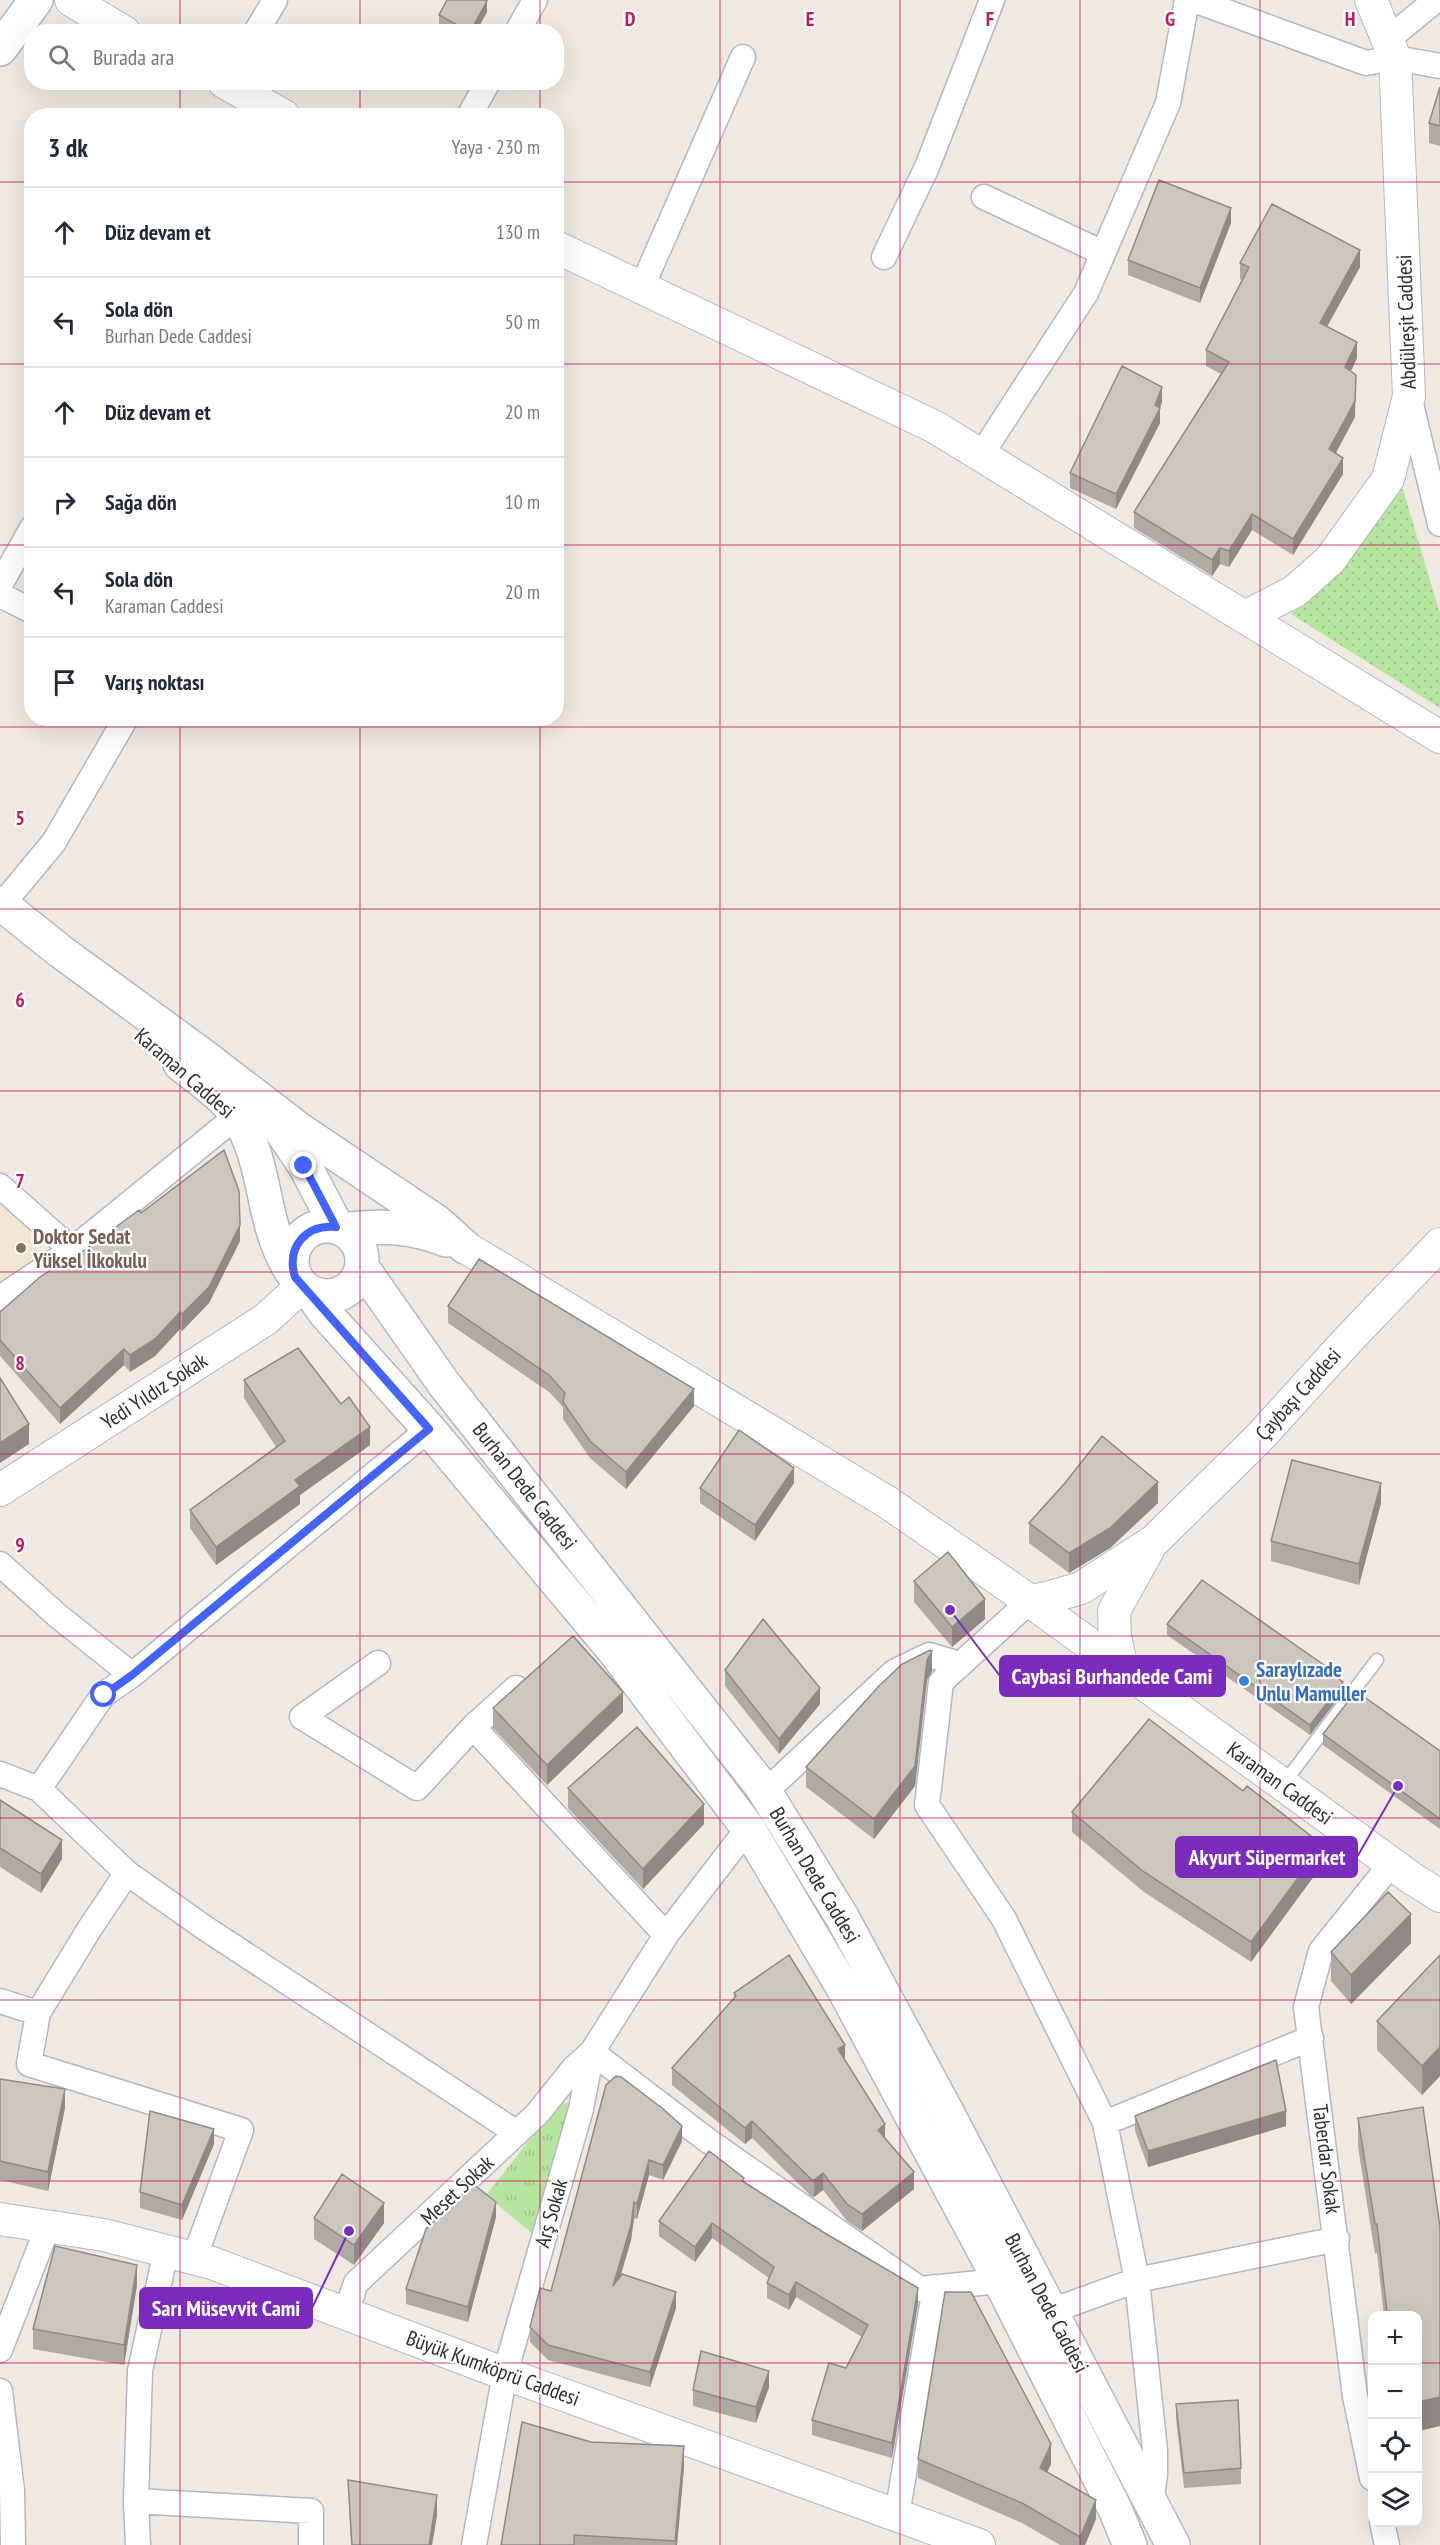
<!DOCTYPE html>
<html lang="tr">
<meta charset="utf-8">
<style>
:root{--surface:#fff;--page:#f2f2f3;--text:#1f2937;--muted:#747a83;--line:#e0e1e3}
body{margin:0;font-family:"PT Sans Narrow",sans-serif;background:var(--page);color:var(--text)}
.controls{position:absolute;right:18px;bottom:18px;display:grid;overflow:hidden;border-radius:12px;box-shadow:0 6px 24px #0002}
.controls button{width:54px;height:54px;display:grid;place-items:center;padding:0;border:0;border-bottom:2px solid var(--line);background:var(--surface);color:var(--text);font:30px sans-serif}
.stop{position:absolute;width:18px;height:18px;margin:-14px;border:4px solid #4264fb;border-radius:50%;background:#fff}
.stop.end{background:#4264fb;border-color:#fff;box-shadow:0 2px 6px #0008}
.list{margin:0;padding:0;list-style:none}
h2{display:flex;justify-content:space-between;align-items:center;height:78px;margin:0;padding:0 24px;font-size:26px}
h2 small{font-size:20px;font-weight:400;color:var(--muted)}
.list li{display:grid;grid-template-columns:39px 1fr auto;gap:18px;align-items:center;box-sizing:border-box;height:90px;padding:0 24px;border-top:2px solid var(--line)}
.list b{display:block;font-size:22px;white-space:nowrap}
.list p{margin:0;font-size:20px;white-space:nowrap;color:var(--muted)}
.list em{font-size:20px;font-style:normal;color:var(--muted)}
.icon{flex:none;width:33px;height:33px;fill:none;stroke:currentColor;stroke-width:2;stroke-linecap:round;stroke-linejoin:round}
.map{position:relative;flex:none;width:1440px;height:2545px;overflow:hidden}
.search{position:absolute;background:var(--surface);box-shadow:0 6px 24px #0002;left:24px;top:24px;width:540px;height:66px;display:flex;align-items:center;gap:15px;box-sizing:border-box;padding:0 21px;border-radius:24px;color:var(--muted);font-size:22px}
.panel{position:absolute;background:var(--surface);box-shadow:0 6px 24px #0002;left:24px;top:108px;width:540px;height:618px;border-radius:24px}
.map>svg:first-child{display:block}
</style>
<div class="map">
<svg width="1440" height="2545" viewBox="0 0 1440 2545">
<defs>
<pattern id="grass-dots" width="8" height="8" patternUnits="userSpaceOnUse" patternTransform="scale(1.5)"><rect width="8" height="8" fill="#b6e59e"/><path d="M2 2h.1M6 6h.1" fill="none" stroke="#9dc588" stroke-width="1.8" stroke-linecap="round"/></pattern>
<pattern id="park-tufts" width="24" height="20" patternUnits="userSpaceOnUse" patternTransform="scale(1.5)"><rect width="24" height="20" fill="#b6e59e"/><path d="M3 7l-1-3M5 7V3M7 7l1-3M15 17l-1-3M17 17v-4M19 17l1-3" fill="none" stroke="#9dc588"/></pattern>
</defs>
<rect width="100%" height="100%" fill="#efe9e1"/>
<path fill="#f0e6d1" d="M0,1200L40,1240L43,1255L0,1284Z"/>
<path fill="url(#grass-dots)" d="M1391,488L1403,489L1440,614V708L1291,614L1346,561Z"/>
<path fill="url(#park-tufts)" d="M560,2102L570,2103L571,2112L535,2236L486,2195Z"/>
<g fill="none" stroke-linecap="round" stroke-linejoin="round">
<g stroke="#b4b7c1" stroke-width="15">
<path id="service" d="M1284,1783L1377,1660"/>
</g>
<g stroke="#b4b7c1" stroke-width="27">
<path id="minor" d="M1194,0L1366,63L1395,58L1440,66
M256,32L275,0
M517,32L535,0
M1387,40L1436,0
M469,116L488,82
M984,197L1103,253
M884,257L927,167L992,0
M641,289L743,57
M1409,396L1440,524
M981,455L1086,293L1168,103L1187,0
M0,585L32,528
M0,595L32,611
M0,907L54,842L126,718
M0,1186L72,1250
M0,1298L72,1250L237,1116
M0,1564L58,1616L132,1675
M1030,1601L941,1682L927,1805L1004,1919L1105,2123L1137,2280L1155,2450V2475L1151,2503
M378,1663L302,1717L417,1788L473,1727L516,1688
M473,1727L666,1935
M0,1774L39,1789L127,1873L205,1928L517,2133
M39,1789L103,1695L132,1675L429,1429
M765,1792L894,1672L929,1655L959,1664
M0,2001L38,2013L29,2064L241,2130L194,2259
M38,2013L90,1928L127,1873
M1105,2123L1311,2038
M1051,2311L1137,2280L1337,2239
M346,2313L356,2283L537,2114L574,2068L592,2052L666,1935L748,1828
M0,2350L48,2226
M0,2391L12,2491L13,2545
M1372,2478L1355,2396L1306,2007L1321,1951L1391,1864
M136,2501L311,2511V2545
M897,2515L935,2287
M1382,2522L1387,2545
M138,2545L136,2501L140,2371L166,2251
M474,2545L505,2373L581,2109L592,2052L707,2140L920,2289L1000,2281"/>
</g>
<g stroke="#b4b7c1" stroke-width="34">
<path id="tertiary" d="M71,0L124,32
M224,82L284,116
M556,247L935,427L1440,737
M1245,617L1295,591L1330,560L1388,479L1409,396L1395,58L1371,0
M465,1247L887,1502L1030,1601L1410,1877L1440,1896
M0,1490L266,1319L302,1286
M1030,1601L1047,1598L1081,1588L1154,1541L1259,1438L1348,1340L1440,1244
M1122,1668L1115,1637L1114,1611L1148,1550
M0,2219L104,2235L212,2263L492,2369L979,2545"/>
</g>
<g stroke="#b4b7c1" stroke-width="36">
<path id="secondary" d="M0,49L36,0
M0,903L60,951L205,1057L300,1130L437,1222L465,1247
M180,1064C199,1080 225,1096 238,1117C270,1169 259,1226 295,1277
M274,1120L305,1166L337,1227
M292 1261a35 35 0 1 1 70 0a35 35 0 1 1-70 0Z
M343,1230C380,1225 411,1226 446,1240
M362,1267L444,1384L762,1787L842,1917L947,2112L1173,2545
M311,1293L325,1313L429,1429L615,1652L748,1828L842,1986L1000,2281L1115,2509L1130,2545"/>
</g>
<use href="#service" stroke="#fff" stroke-width="12"/>
<use href="#minor" stroke="#fff" stroke-width="24"/>
<use href="#tertiary" stroke="#fff" stroke-width="32"/>
<use href="#secondary" stroke="#fff" stroke-width="33"/>
</g>
<path fill="#afaba4" d="M487,12L476,32H451L439,25V15Z
M1440,87V146L1429,143V123Z
M1231,223L1200,303L1128,275V260Z
M1240,263L1360,267L1327,327L1357,358L1351,371L1355,417L1336,453L1343,474L1293,555L1252,530L1229,567L1220,564L1212,576L1134,528V512L1221,374L1206,366V350L1242,280L1240,279Z
M1162,402L1160,408V423L1116,509L1070,488V473Z
M141,1213L240,1241L209,1303L182,1331L180,1329L155,1356L130,1372L124,1365L60,1424L0,1356V1312L78,1255Z
M448,1306L694,1406L626,1489L590,1458L563,1419V1407L549,1392L448,1323Z
M244,1380L370,1445L300,1495V1504L216,1565L190,1528V1510L276,1447L244,1398Z
M794,1483L755,1541L700,1503V1488Z
M1065,1483L1158,1503L1110,1548L1069,1573L1029,1543V1523Z
M1381,1503L1359,1585L1271,1561V1541Z
M914,1581L985,1619L952,1647L914,1602Z
M1167,1624L1337,1678L1343,1692L1310,1735L1167,1635Z
M725,1670L820,1704L779,1754L725,1686Z
M932,1671L927,1680L915,1786L874,1839L806,1787V1767Z
M493,1708L623,1712L547,1785L493,1728Z
M1323,1734L1440,1751V1829L1323,1745Z
M568,1788L704,1824L643,1889L568,1808Z
M0,1800L62,1859L41,1893L0,1867Z
M1072,1812L1317,1872L1251,1962L1144,1892L1072,1832Z
M1411,1943L1351,2004L1331,1981V1952Z
M1440,1955V2076L1422,2095L1377,2050V2021Z
M734,1993L845,2060L885,2138L914,2189L862,2231L847,2221L823,2190L814,2197L811,2196L752,2138L745,2144L672,2085V2068L734,1998Z
M0,2079L65,2108L48,2191L0,2180Z
M606,2085L682,2141L663,2180L649,2175L637,2219L634,2218L631,2240L620,2276L676,2308L650,2387L548,2360L530,2342V2327L551,2291Z
M1135,2116L1286,2126L1148,2167L1135,2131Z
M1358,2118L1440,2227V2426L1418,2431V2316H1384L1377,2253L1375,2254L1358,2147Z
M214,2144L182,2220L140,2208V2192Z
M744,2183L918,2303L892,2458L812,2435V2420L846,2368L862,2337L796,2297L789,2310L767,2298V2283L769,2278L712,2238L695,2262L659,2236V2221Z
M496,2217L468,2322L406,2304V2289Z
M314,2218L384,2223L354,2265L314,2239Z
M137,2285L124,2365L33,2349V2329Z
M769,2387L756,2423L693,2406V2390Z
M1176,2404L1241,2468V2484L1184,2488L1176,2419Z
M918,2459L1051,2464L1047,2472L1096,2519L1085,2545H1060L1022,2523L918,2478Z
M684,2467L677,2545H501Z
M348,2480L437,2515L432,2545H351Z"/>
<path fill="#8e8b86" d="M487,1V12L476,32H470Z
M1231,208V223L1200,303V288Z
M1360,250V267L1320,339V323Z
M1357,342V358L1345,383V367Z
M1356,375L1355,417L1329,465V449Z
M1162,387V402L1158,412L1160,408V423L1116,509V494Z
M1343,458V474L1293,555V539Z
M1252,514V530L1229,567V551Z
M1220,548V564L1212,576V560Z
M240,1225V1241L209,1303L182,1331V1314Z
M180,1312V1329L155,1356L130,1372V1355Z
M124,1349V1365L60,1424V1408Z
M694,1389V1406L626,1489V1472Z
M29,1424V1444L0,1463V1443Z
M370,1427V1445L300,1495V1504L216,1565V1547L295,1480Z
M794,1468V1483L755,1541V1525Z
M1158,1482V1503L1110,1548L1069,1573V1553Z
M1381,1483V1503L1359,1585V1564Z
M985,1599V1619L952,1647V1627Z
M932,1651V1671L927,1680L915,1786L874,1839V1819L927,1660Z
M1343,1682V1692L1310,1735V1725Z
M820,1688V1704L779,1754V1739Z
M623,1692V1712L547,1785V1765Z
M704,1804V1824L643,1889V1869Z
M62,1840V1859L41,1893V1874Z
M1317,1852V1872L1251,1962V1942Z
M1411,1914V1943L1351,2004V1975Z
M845,2045V2062L838,2049Z
M1440,2047V2076L1422,2095V2066Z
M65,2089V2108L48,2191V2172Z
M1286,2111V2126L1148,2167V2151Z
M752,2121V2138L745,2144V2128Z
M885,2124V2141L878,2130Z
M682,2126V2141L663,2180V2165Z
M214,2129V2144L182,2220V2205Z
M649,2160V2175L637,2219V2204Z
M914,2172V2189L862,2231V2214Z
M823,2173V2190L814,2197V2180Z
M496,2202V2217L468,2322V2307Z
M634,2202V2218L631,2240L613,2302V2286Z
M384,2203V2223L354,2265V2245Z
M712,2223V2238L695,2262V2247Z
M137,2265V2285L124,2365V2345Z
M796,2282V2297L789,2310V2295Z
M918,2288V2303L892,2458V2443Z
M676,2292V2308L650,2387V2372Z
M769,2371V2387L756,2423V2407Z
M1440,2397V2426L1418,2431V2402Z
M1051,2444V2464L1040,2487V2468Z
M684,2446V2467L677,2545H675Z
M437,2495V2515L432,2545H429Z
M1096,2500V2519L1085,2545H1080V2537Z"/>
<path fill="#cbc7bf" stroke="#8e8b86" stroke-width="1.5" d="M447,0H484L487,1L470,32L439,15Z
M1440,87V126L1429,123Z
M1159,180L1231,208L1200,288L1128,260Z
M1272,204L1360,250L1320,323L1357,342L1345,367L1356,375L1355,401L1329,449L1343,458L1293,539L1252,514L1229,551L1220,548L1212,560L1134,512L1229,362L1206,350L1249,267L1240,263Z
M1122,366L1162,387L1155,405L1160,408L1116,494L1070,473Z
M224,1150L239,1191L240,1225L209,1287L182,1314L180,1312L155,1339L130,1355L124,1349L60,1408L0,1340V1312L40,1277L72,1256L78,1255L139,1210L141,1213Z
M479,1259L694,1389L626,1472L590,1441L563,1402L565,1393L549,1375L448,1306Z
M298,1348L341,1404L349,1397L370,1427L295,1480L300,1486L216,1547L190,1510L285,1441L244,1380Z
M0,1378L29,1424L0,1443Z
M739,1430L794,1468L755,1525L700,1488Z
M1102,1436L1158,1482L1110,1528L1069,1553L1029,1523L1065,1483Z
M1292,1460L1381,1483L1359,1564L1271,1541Z
M948,1552L985,1599L952,1627L914,1581Z
M1202,1580L1337,1674L1335,1676L1343,1682L1310,1725L1167,1624Z
M763,1619L820,1688L779,1739L725,1670Z
M573,1636L623,1692L547,1765L493,1708Z
M930,1650L932,1651L927,1660L915,1766L874,1819L806,1767L878,1687L902,1664Z
M1356,1691L1440,1751V1819L1323,1734Z
M1149,1719L1243,1791L1247,1786L1316,1840L1317,1852L1251,1942L1144,1872L1072,1812Z
M637,1727L704,1804L643,1869L568,1788Z
M0,1800L62,1840L41,1874L0,1848Z
M1388,1892L1411,1914L1351,1975L1331,1952Z
M789,1955L845,2045L838,2049L885,2124L878,2130L914,2172L862,2214L847,2204L823,2173L814,2180L811,2179L752,2121L745,2128L672,2068L736,1996L734,1993Z
M1440,1955V2047L1422,2066L1377,2021Z
M1276,2060L1286,2111L1148,2151L1135,2116Z
M616,2076L621,2077L662,2108L682,2126L663,2165L649,2160L637,2204L634,2202L631,2225L613,2286L622,2274L676,2292L650,2372L548,2345L530,2327L540,2288L551,2291L606,2085Z
M0,2079L65,2089L48,2172L0,2161Z
M1423,2107L1440,2227V2397L1418,2402V2316H1390V2311L1387,2312L1377,2224H1375L1358,2118Z
M150,2111L214,2129L182,2205L140,2192Z
M709,2151L744,2178L742,2181L823,2232L918,2288L892,2443L812,2420L829,2363L846,2368L868,2325L796,2282L789,2295L767,2283L774,2267L712,2223L695,2247L659,2221Z
M342,2174L384,2203L354,2245L314,2218Z
M473,2184L496,2202L468,2307L406,2289L426,2229Z
M55,2246L137,2265L124,2345L33,2329Z
M945,2292H971L1051,2444L1040,2468L1096,2500L1080,2537L1022,2503L918,2459Z
M701,2351L769,2371L756,2407L693,2390Z
M1238,2400L1241,2468L1184,2473L1176,2404Z
M522,2422L591,2442L684,2446L675,2541L574,2535V2545H501Z
M348,2480L437,2495L429,2545H352Z"/>
<g fill="none" stroke-linecap="round" stroke-linejoin="round">
<path stroke="#4264fb" stroke-width="8" d="M104,1695L132,1675L429,1429L295,1277C286,1247 306,1224 336,1227L304,1166"/>
</g>
<path fill="none" stroke="#c2185b" stroke-width="1.5" stroke-opacity="0.55" d="M180,0V32M360,0V32M540,0V32M720,0V2545M900,0V2545M1080,0V2545M1260,0V2545M180,82V116M360,82V116M540,82V116M0,182H32M556,182H1440M0,364H32M556,364H1440M0,545H32M556,545H1440M180,718V2545M360,718V2545M540,718V2545M0,727H1440M0,909H1440M0,1091H1440M0,1272H1440M0,1454H1440M0,1636H1440M0,1818H1440M0,2000H1440M0,2181H1440M0,2363H1372M1418,2363H1440"/>
<circle fill="#8d6e63" stroke="#fff" stroke-width="2" cx="21" cy="1248" r="6"/>
<circle fill="#3f7fe0" stroke="#fff" stroke-width="2" cx="1244" cy="1681" r="6"/>
<g text-anchor="middle" dominant-baseline="central" stroke-width="4.5" stroke-linejoin="round" paint-order="stroke">
<g font-size="21" fill="#2e2e2e" stroke="#fff">
<text transform="translate(1406 322) rotate(-92)">Abdülreşit Caddesi</text>
<text transform="translate(185 1073) rotate(41)">Karaman Caddesi</text>
<text transform="translate(154 1391) rotate(-33)">Yedi Yıldız Sokak</text>
<text transform="translate(1298 1394) rotate(-48)">Çaybaşı Caddesi</text>
<text transform="translate(525 1486) rotate(52)">Burhan Dede Caddesi</text>
<text transform="translate(1280 1783) rotate(36)">Karaman Caddesi</text>
<text transform="translate(815 1875) rotate(59)">Burhan Dede Caddesi</text>
<text transform="translate(1327 2159) rotate(83)">Taberdar Sokak</text>
<text transform="translate(457 2190) rotate(-43)">Meset Sokak</text>
<text transform="translate(551 2213) rotate(-74)">Arş Sokak</text>
<text transform="translate(1047 2303) rotate(62)">Burhan Dede Caddesi</text>
<text transform="translate(493 2368) rotate(20)">Büyük Kumköprü Caddesi</text>
</g>
<g font-size="21" font-weight="bold" fill="#785e54" stroke="#fff" text-anchor="start">
<text x="33" y="1236">Doktor Sedat<tspan x="33" dy="24">Yüksel İlkokulu</tspan></text>
</g>
<g font-size="21" font-weight="bold" fill="#366cbe" stroke="#fff" text-anchor="start">
<text x="1256" y="1669">Saraylızade<tspan x="1256" dy="24">Unlu Mamuller</tspan></text>
</g>
</g>
<g font-size="20" text-anchor="middle" font-weight="bold" fill="#c2185b" stroke="#fff" stroke-width="4.5" stroke-linejoin="round" paint-order="stroke">
<text x="630" y="26">D</text>
<text x="810" y="26">E</text>
<text x="990" y="26">F</text>
<text x="1170" y="26">G</text>
<text x="1350" y="26">H</text>
<text x="20" y="825">5</text>
<text x="20" y="1007">6</text>
<text x="20" y="1188">7</text>
<text x="20" y="1370">8</text>
<text x="20" y="1552">9</text>
</g>
<path fill="none" stroke="#7b2cbf" stroke-width="2" d="M950 1610L1000 1676M1398 1786L1357 1857M349 2231L312 2308"/>
<g fill="#7b2cbf" stroke="#fff" stroke-width="2">
<circle cx="950" cy="1610" r="6"/>
<circle cx="1398" cy="1786" r="6"/>
<circle cx="349" cy="2231" r="6"/>
</g>
<g fill="#7b2cbf" stroke="#7b2cbf" stroke-width="2">
<rect x="1000" y="1656" width="225" height="40" rx="6"/>
<rect x="1176" y="1837" width="181" height="40" rx="6"/>
<rect x="140" y="2288" width="172" height="40" rx="6"/>
</g>
<g font-size="22" text-anchor="middle" font-weight="bold" fill="#fff">
<text x="1112" y="1684">Caybasi Burhandede Cami</text>
<text x="1267" y="1865">Akyurt Süpermarket</text>
<text x="226" y="2316">Sarı Müsevvit Cami</text>
</g>
</svg>
<div class="controls">
<button>+</button>
<button>−</button>
<button><svg class="icon" aria-label="locate" viewBox="0 0 24 24"><circle cx="12" cy="12" r="6"/><path d="M12 2v4M12 18v4M2 12h4M18 12h4"/></svg></button>
<button><svg class="icon" aria-label="layers" viewBox="0 0 24 24"><path d="M12 4l9 5-9 5-9-5zM3 14l9 5 9-5"/></svg></button>
</div>
<div class="stop" style="left:104px;top:1695px"></div>
<div class="stop end" style="left:304px;top:1166px"></div>
<div class="search"><svg class="icon" aria-label="search" viewBox="0 0 24 24"><circle cx="10" cy="10" r="6"/><path d="M15 15l6 6"/></svg>Burada ara</div>
<section class="panel">
<h2>3 dk<small>Yaya · 230 m</small></h2>
<ul class="list">
<li><svg class="icon" aria-label="ahead" viewBox="0 0 24 24"><path d="M12 20V5M6 11l6-6 6 6"/></svg><div><b>Düz devam et</b></div><em>130 m</em></li>
<li><svg class="icon" aria-label="left" viewBox="0 0 24 24"><path d="M17 20v-9H6M10 6l-5 5 5 5"/></svg><div><b>Sola dön</b><p>Burhan Dede Caddesi</p></div><em>50 m</em></li>
<li><svg class="icon" aria-label="ahead" viewBox="0 0 24 24"><path d="M12 20V5M6 11l6-6 6 6"/></svg><div><b>Düz devam et</b></div><em>20 m</em></li>
<li><svg class="icon" aria-label="right" viewBox="0 0 24 24"><path d="M7 20v-9h11M14 6l5 5-5 5"/></svg><div><b>Sağa dön</b></div><em>10 m</em></li>
<li><svg class="icon" aria-label="left" viewBox="0 0 24 24"><path d="M17 20v-9H6M10 6l-5 5 5 5"/></svg><div><b>Sola dön</b><p>Karaman Caddesi</p></div><em>20 m</em></li>
<li><svg class="icon" aria-label="arrive" viewBox="0 0 24 24"><path d="M6 21V4h12l-3 4 3 4H6"/></svg><div><b>Varış noktası</b></div></li>
</ul>
</section>
</div>
